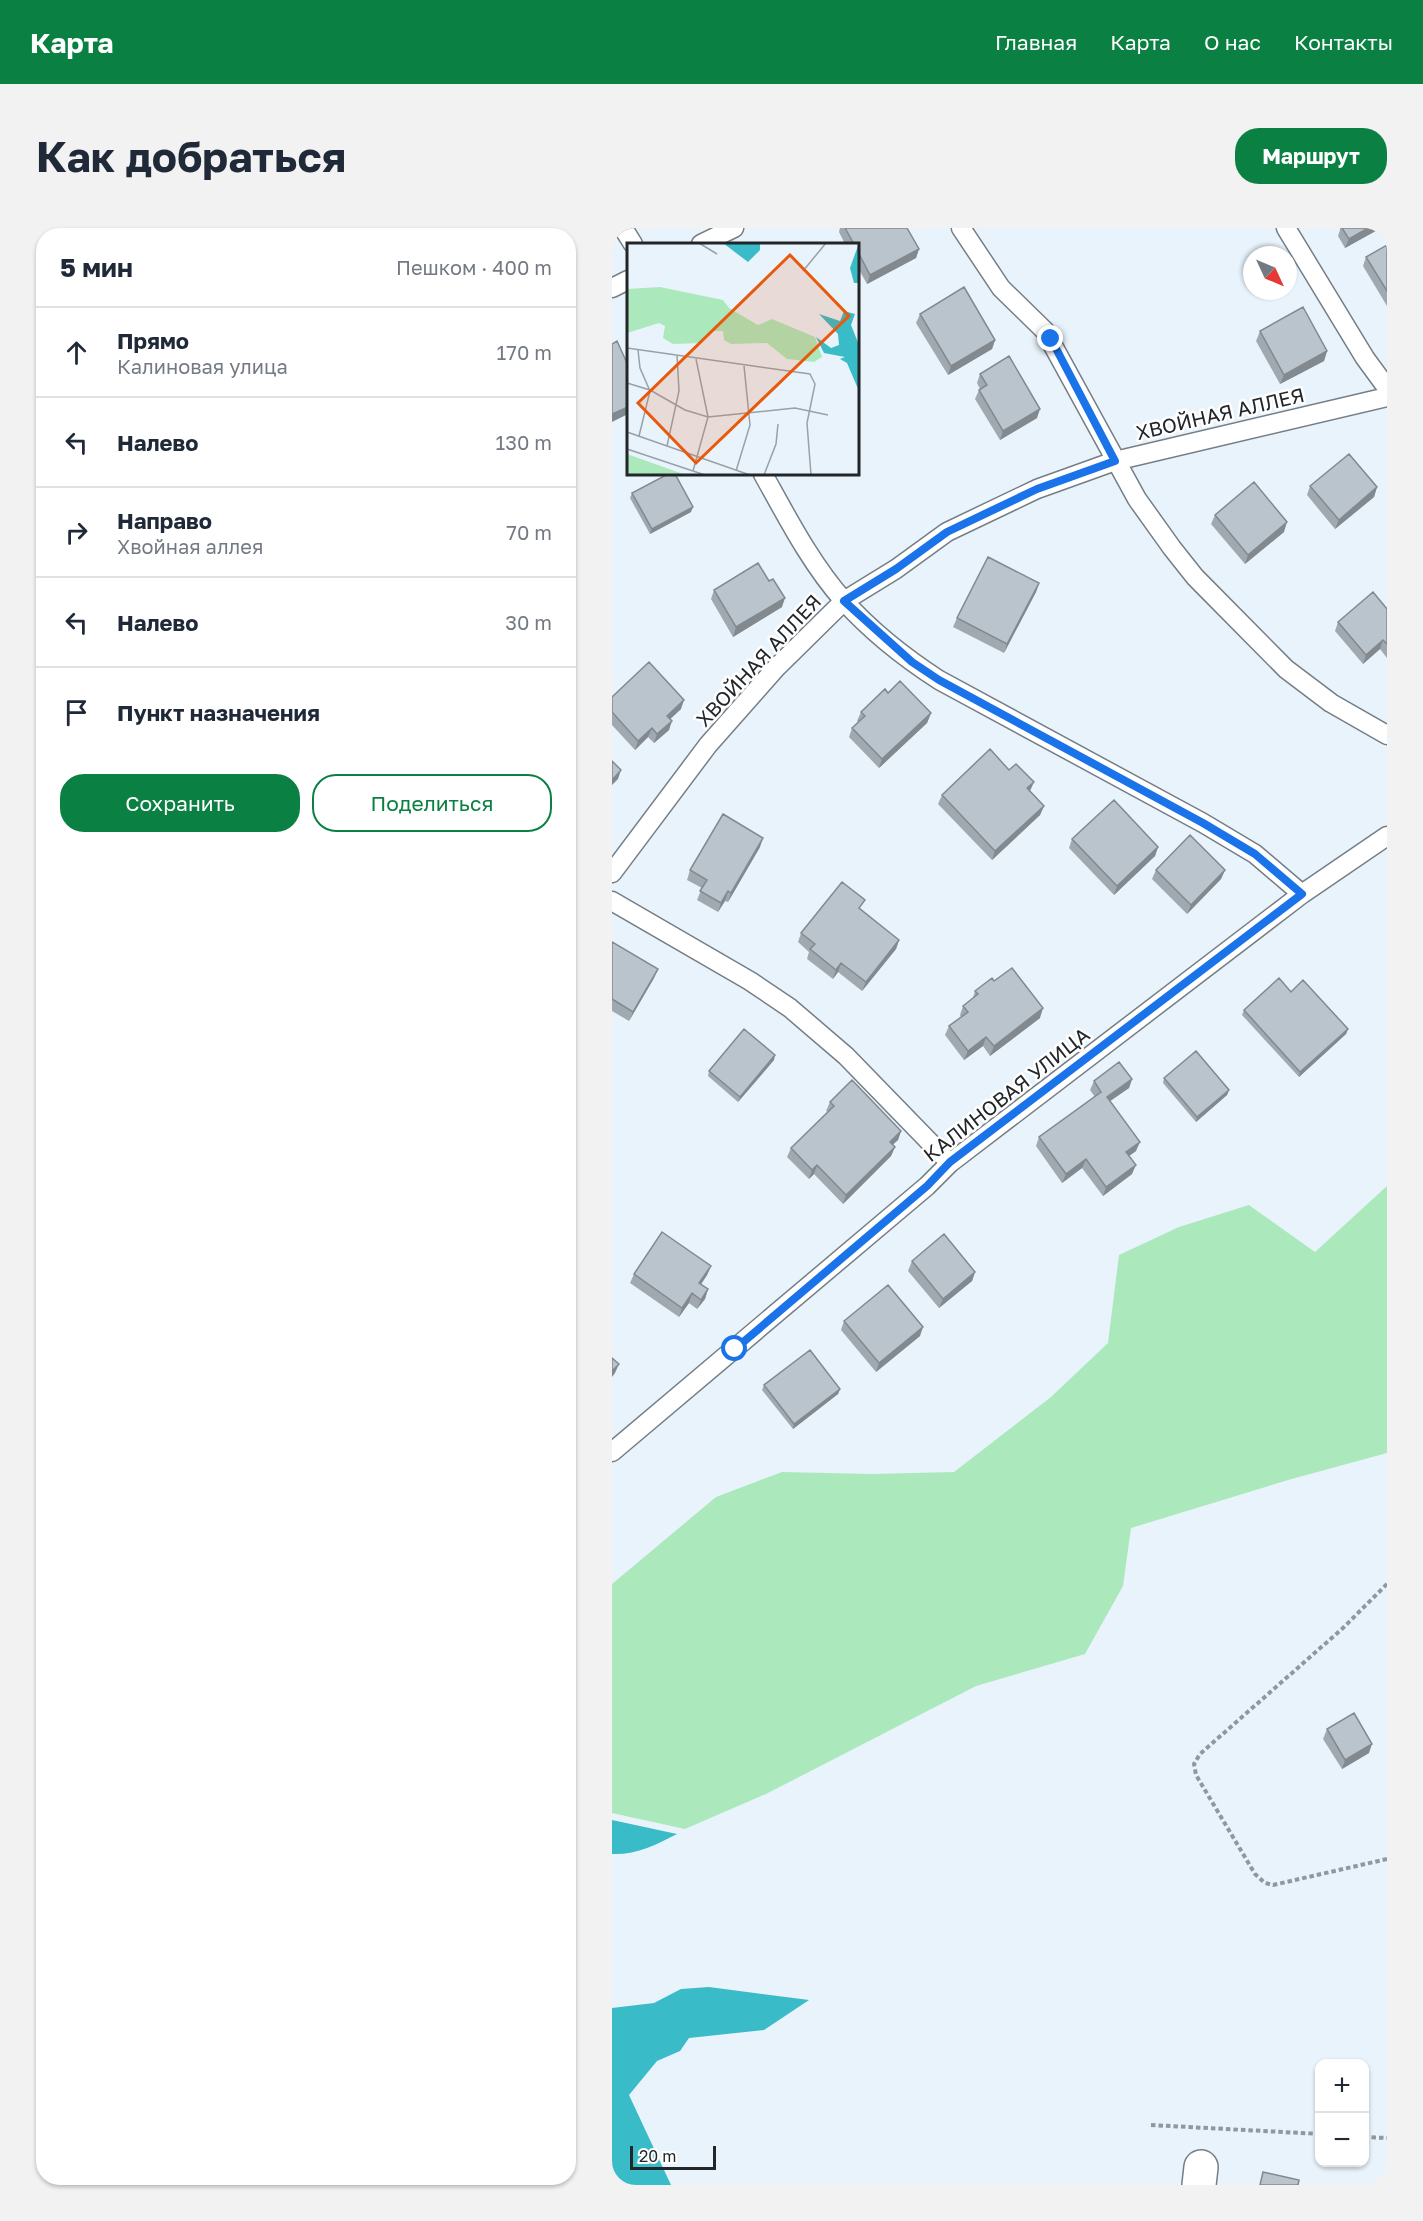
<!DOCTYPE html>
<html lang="ru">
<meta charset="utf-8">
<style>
:root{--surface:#fff;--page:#f2f2f3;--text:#1f2937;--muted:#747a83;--line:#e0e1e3;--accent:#0b8043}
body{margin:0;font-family:"Golos Text",sans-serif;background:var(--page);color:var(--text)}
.controls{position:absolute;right:18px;bottom:18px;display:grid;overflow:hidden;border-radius:12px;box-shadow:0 2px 4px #0004}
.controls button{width:54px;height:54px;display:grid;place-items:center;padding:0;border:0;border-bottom:2px solid var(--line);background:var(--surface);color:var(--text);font:30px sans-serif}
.compass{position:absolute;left:631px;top:18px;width:54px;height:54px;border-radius:50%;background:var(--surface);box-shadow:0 2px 4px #0004;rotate:134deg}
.scale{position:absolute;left:18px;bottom:15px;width:86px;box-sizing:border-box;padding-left:6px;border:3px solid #222629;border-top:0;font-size:16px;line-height:21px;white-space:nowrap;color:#222629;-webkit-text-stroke:4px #fefefe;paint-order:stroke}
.stop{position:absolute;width:18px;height:18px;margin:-14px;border:4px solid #1a73e8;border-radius:50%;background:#fff}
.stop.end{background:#1a73e8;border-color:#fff;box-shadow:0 2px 6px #0008}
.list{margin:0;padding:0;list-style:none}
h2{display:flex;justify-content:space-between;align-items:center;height:78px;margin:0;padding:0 24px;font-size:26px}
h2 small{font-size:20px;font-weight:400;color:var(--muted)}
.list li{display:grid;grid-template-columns:39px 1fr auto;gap:18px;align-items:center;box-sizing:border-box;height:90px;padding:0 24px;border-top:2px solid var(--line)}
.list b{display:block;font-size:22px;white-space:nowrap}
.list p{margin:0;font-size:20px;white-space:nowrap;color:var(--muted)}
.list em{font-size:20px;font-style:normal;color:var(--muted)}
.actions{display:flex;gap:12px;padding:18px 24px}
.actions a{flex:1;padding:14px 0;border:2px solid var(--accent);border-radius:24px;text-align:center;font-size:21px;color:var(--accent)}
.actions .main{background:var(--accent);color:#fff}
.icon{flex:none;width:33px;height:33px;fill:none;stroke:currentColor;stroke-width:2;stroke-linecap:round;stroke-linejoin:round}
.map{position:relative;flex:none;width:775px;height:1957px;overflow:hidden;border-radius:24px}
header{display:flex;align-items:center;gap:36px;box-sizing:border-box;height:84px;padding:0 30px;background:var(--accent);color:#fff}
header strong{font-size:28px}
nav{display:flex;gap:33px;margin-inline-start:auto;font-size:21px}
.intro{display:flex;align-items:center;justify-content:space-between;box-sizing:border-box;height:144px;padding:0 36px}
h1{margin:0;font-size:42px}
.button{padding:15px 27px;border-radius:24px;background:var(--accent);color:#fff;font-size:21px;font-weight:700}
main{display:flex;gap:36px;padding:0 36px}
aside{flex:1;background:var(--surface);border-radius:24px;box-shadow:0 2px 4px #0004}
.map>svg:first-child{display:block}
</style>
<header>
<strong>Карта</strong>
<nav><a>Главная</a><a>Карта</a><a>О нас</a><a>Контакты</a></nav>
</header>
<div class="intro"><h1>Как добраться</h1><a class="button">Маршрут</a></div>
<main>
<aside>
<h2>5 мин<small>Пешком · 400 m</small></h2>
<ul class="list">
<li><svg class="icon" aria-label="ahead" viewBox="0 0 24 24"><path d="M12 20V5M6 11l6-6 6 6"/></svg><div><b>Прямо</b><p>Калиновая улица</p></div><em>170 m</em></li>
<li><svg class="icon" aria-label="left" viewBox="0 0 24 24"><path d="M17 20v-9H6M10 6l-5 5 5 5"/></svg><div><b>Налево</b></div><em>130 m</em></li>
<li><svg class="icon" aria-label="right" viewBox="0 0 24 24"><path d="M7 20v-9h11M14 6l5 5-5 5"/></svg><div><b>Направо</b><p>Хвойная аллея</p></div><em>70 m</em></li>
<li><svg class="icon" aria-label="left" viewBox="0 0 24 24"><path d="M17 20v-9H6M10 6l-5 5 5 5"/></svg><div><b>Налево</b></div><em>30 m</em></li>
<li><svg class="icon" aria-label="arrive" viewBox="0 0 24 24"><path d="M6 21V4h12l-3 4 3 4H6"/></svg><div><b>Пункт назначения</b></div></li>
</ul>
<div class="actions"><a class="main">Сохранить</a><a>Поделиться</a></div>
</aside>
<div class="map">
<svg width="775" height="1957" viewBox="0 0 775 1957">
<rect width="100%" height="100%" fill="#e8f3fb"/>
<path fill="#abe9bd" d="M775,958V1225L676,1252L519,1300L511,1358L473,1426L364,1458L154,1566L73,1601L0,1585V1356L104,1269L170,1244L260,1246L342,1244L439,1169L496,1115L507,1027L567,999L637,977L703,1024Z"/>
<path fill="#39bbc8" d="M0,1592L65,1606C44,1617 24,1627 0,1626Z
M97,1759L197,1772L152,1802L77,1810L68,1823L45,1833L17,1867L59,1957H0V1780L42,1775L69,1761Z"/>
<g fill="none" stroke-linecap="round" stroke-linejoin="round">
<g stroke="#757e86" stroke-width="21">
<path id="lane" d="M11,0L21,16
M349,0L389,60L433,103L525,271L560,320L583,349L674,441L719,475L775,507
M674,0L753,130L775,160
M89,16L122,0
M0,60L16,52
M151,246C175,289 199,336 232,373C259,403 293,430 327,452L591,595L643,626L690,666
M0,645L96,517L164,440L232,373L284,341L335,304L425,261L503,233L775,169
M0,673L138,753L178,780L234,828L338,935
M0,1224L315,958L338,935L690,666L775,608"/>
</g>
<g stroke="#757e86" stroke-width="36">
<path id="street" d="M587,1957L589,1939"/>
</g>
<path stroke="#90989e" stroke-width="4" stroke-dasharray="4.5 3" stroke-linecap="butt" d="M775,1356L731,1400L588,1526L582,1536L584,1547L643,1646L653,1655L661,1657L775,1631
M539,1897L708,1906
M752,1909L775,1910"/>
<use href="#lane" stroke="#fff" stroke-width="18"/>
<use href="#street" stroke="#fff" stroke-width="33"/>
</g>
<path fill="#a0a9af" d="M228,0H233L307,21L304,30L255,56L246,40V16H233L227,4Z
M728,0H769L733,20L726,8L728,2Z
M775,17V78L751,38L754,29Z
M308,86L383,112L380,121L336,147L304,95Z
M648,103L715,123L712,133L668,156L644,113Z
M368,146L425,190L388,212L363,171L367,162L368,161L365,155Z
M698,258L765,259L762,269L723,301L695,267Z
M20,265L79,284L38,306L18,270Z
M603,287L672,304L633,336L599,296Z
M427,355L424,364L392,425L341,399L345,390Z
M102,362L170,379L121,409L99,371Z
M775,381V430L768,421L751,436L723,403L726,394Z
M276,465L319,485L315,495L267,540L237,509L240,500L246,494L245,493L249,484Z
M0,469L69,481L58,491L57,502L42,515L36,509L23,522L0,497Z
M418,563L432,578L428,587L380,632L326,576L330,567Z
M460,611L546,619L543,628L502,667L457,620Z
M148,619L116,674L113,673L106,684L85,672L90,660L75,652L78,642Z
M544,642H613L609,651L575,686L540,651Z
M249,682L287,712L284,721L250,763L226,744L221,751L195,731L197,724L186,714L189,705Z
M0,714L42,750L17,793L0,783Z
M382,753L428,790L378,828L371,818L352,832L333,807L337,798L349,789L348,787L351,778L361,770L363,763Z
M679,764L736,801L734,806L687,849L630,787L632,782Z
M162,832L126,874L96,848L97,843Z
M552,850L617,862L615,867L584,894L551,855Z
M520,851L517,860L498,873L524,923L517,928L520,946L491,968L470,940L450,955L424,918L427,909L483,869L478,862L482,853Z
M218,874L289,903L286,912L280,917L283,919L279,928L231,976L202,946L197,951L175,929L179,920L216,884L214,883Z
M300,1033L363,1044L360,1053L327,1080L296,1043Z
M99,1038L95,1047L89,1056L96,1061L93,1071L85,1081L77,1075L67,1089L18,1055L22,1046Z
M232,1093L308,1108L264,1144L229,1102Z
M152,1157L228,1161L226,1166L181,1201L150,1162Z
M715,1501L757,1525L730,1541L711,1511Z"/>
<path fill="#82898f" d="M756,0H769L733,20L737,11Z
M307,21L304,30L255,56L258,47Z
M383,112L380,121L336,147L339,138Z
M715,123L712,133L668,156L672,147Z
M16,179V186L0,194V186Z
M428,181L425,190L388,212L391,203Z
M765,259L762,269L723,301L727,292Z
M81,279L79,284L38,306L40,301Z
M675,294L672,304L633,336L636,327Z
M427,355L424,364L392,425L395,416Z
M173,370L170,379L121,409L124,399Z
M771,412L768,421L751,436L754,427Z
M72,472L69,481L52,497L55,488Z
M319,485L315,495L267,540L270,531Z
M60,493L57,502L42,515L45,506Z
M40,500L36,509L23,522L26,513Z
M9,542L6,551L0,557V552Z
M422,554L418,563L415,560Z
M432,578L428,587L380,632L383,623Z
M151,610L148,619L116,674L119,665Z
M546,619L543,628L502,667L505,658Z
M613,642L609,651L575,686L579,677Z
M116,663L113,673L106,684L109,675Z
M287,712L284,721L250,763L254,754Z
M229,735L226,744L221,751L224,742Z
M46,741L42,750L17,793L21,784Z
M431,780L428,790L378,828L382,818Z
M736,801L734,806L687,849L688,844Z
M374,809L371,818L352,832L356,823Z
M163,827L162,832L126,874L128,869Z
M520,851L517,860L491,878L495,869Z
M617,862L615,867L584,894L585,889Z
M289,903L286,912L274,923L278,914Z
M528,914L524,923L510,933L514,924Z
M283,919L279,928L231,976L234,967Z
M474,931L470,940L450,955L454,946Z
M205,937L202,946L197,951L200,942Z
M524,937L520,946L491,968L494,959Z
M99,1038L95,1047L84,1064L87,1055Z
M363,1044L360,1053L327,1080L331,1071Z
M96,1061L93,1071L85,1081L89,1072Z
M80,1065L77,1075L67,1089L70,1080Z
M311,1099L308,1108L264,1144L267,1135Z
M7,1136L3,1145L0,1149V1143Z
M228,1161L226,1166L181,1201L182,1196Z
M760,1516L757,1525L730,1541L733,1532Z"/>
<path fill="#bac4cc" stroke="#82898f" stroke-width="1.5" d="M233,0H295L307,21L258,47L246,24V16H242Z
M730,0H756L737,11Z
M775,17V63L754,29Z
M352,59L383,112L339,138L308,86Z
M691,79L715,123L672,147L648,103Z
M5,113L15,135L16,134V179L0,186V116Z
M397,128L428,181L391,203L367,162L375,157L368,146Z
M737,226L765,259L727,292L698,258Z
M56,246H63L81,279L40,301L20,265Z
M642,254L675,294L636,327L603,287Z
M376,329L427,355L395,416L345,390Z
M146,335L157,353L161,351L173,370L124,399L102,362Z
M761,364L775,381V416L771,412L754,427L726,394Z
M37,434L72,472L55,488L60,493L45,506L40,500L26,513L0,484V469Z
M288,453L319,485L270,531L240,500L253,488L249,484L273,461L276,465Z
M378,521L397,542L404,536L422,554L415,560L432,578L383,623L330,567Z
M0,533L9,542L0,552Z
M502,572L546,619L505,658L460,611Z
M111,586L151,610L119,665L116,663L109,675L88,663L95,652L78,642Z
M578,607L613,642L579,677L544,642Z
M230,654L253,672L247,680L287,712L254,754L229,735L224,742L198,721L203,716L189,705Z
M0,714L46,741L21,784L0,771Z
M400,740L431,780L382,818L374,809L356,823L337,798L356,784L351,778L366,766L363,763L380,750L382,753Z
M667,750L679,764L691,752L736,801L688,844L632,782Z
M132,801L163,827L128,869L97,843Z
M584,823L617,862L585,889L552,850Z
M507,834L520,851L495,869L528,914L514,924L524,937L494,959L474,931L454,946L427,909L489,864L482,853Z
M240,852L289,903L278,914L283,919L234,967L205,937L200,942L179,920L222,878L218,874Z
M50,1004L99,1038L87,1055L96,1061L89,1072L80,1065L70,1080L22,1046Z
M332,1006L363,1044L331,1071L300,1033Z
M276,1057L311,1099L267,1135L232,1093Z
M198,1122L228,1161L182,1196L152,1157Z
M0,1130L7,1136L0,1143Z
M742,1485L760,1516L733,1532L715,1501Z
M651,1944L687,1952L686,1957H648Z"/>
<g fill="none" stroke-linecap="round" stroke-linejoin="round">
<path stroke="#1a73e8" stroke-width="8" d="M123,1121L315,958L338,934L690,666L643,626L591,595L327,452L300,434L232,373L284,341L335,304L425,261L503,233L439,111"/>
</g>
<g text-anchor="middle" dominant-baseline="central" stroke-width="5" stroke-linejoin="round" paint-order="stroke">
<g font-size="20" fill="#222629" stroke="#fefefe">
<text transform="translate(608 185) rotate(-13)">ХВОЙНАЯ АЛЛЕЯ</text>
<text transform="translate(146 432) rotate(-47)">ХВОЙНАЯ АЛЛЕЯ</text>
<text transform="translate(394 866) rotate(-38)">КАЛИНОВАЯ УЛИЦА</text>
</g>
</g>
<g transform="translate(15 15)">
<rect width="232" height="232" fill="#e8f3fb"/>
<path d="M33,44L96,57L102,65L131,82L145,76L188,94L195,114L187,119L160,116L140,100L104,101L97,97L96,88H83L74,100L46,101L36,95L38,83L32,80L0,90V46ZM0,211L59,232H0Z" fill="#abe9bd"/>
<path d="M96,0H133V7L121,19ZM232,0V40H227L223,25ZM217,68L228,71L224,82L232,102V148L220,120L213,116L218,114L197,110L189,94L204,105L212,102L211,91L192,71L213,78Z" fill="#39bbc8"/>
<path fill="none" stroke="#99a1a7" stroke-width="1.5" d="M72,0L90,11M176,28L199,0M0,105L183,131L188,141L180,180L184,232M11,107L13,125L23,148L12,193M0,140L23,147L58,167L81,174L168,165L201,172M0,189L123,232M40,203L52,148L50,112M0,206L78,232M66,228L81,174L69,116M109,228L123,182L117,123M137,232L149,201L151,181"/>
<path fill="#e8590c" fill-opacity="0.15" stroke="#e8590c" stroke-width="3" d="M163,12L222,73L69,220L11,160Z"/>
<rect width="232" height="232" fill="none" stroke="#222629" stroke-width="3"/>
</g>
</svg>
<div class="controls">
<button>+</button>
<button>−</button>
</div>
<svg class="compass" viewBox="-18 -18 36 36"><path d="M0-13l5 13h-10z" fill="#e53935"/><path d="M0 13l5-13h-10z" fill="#747a83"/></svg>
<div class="scale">20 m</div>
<div class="stop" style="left:123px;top:1121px"></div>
<div class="stop end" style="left:439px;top:111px"></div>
</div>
</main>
